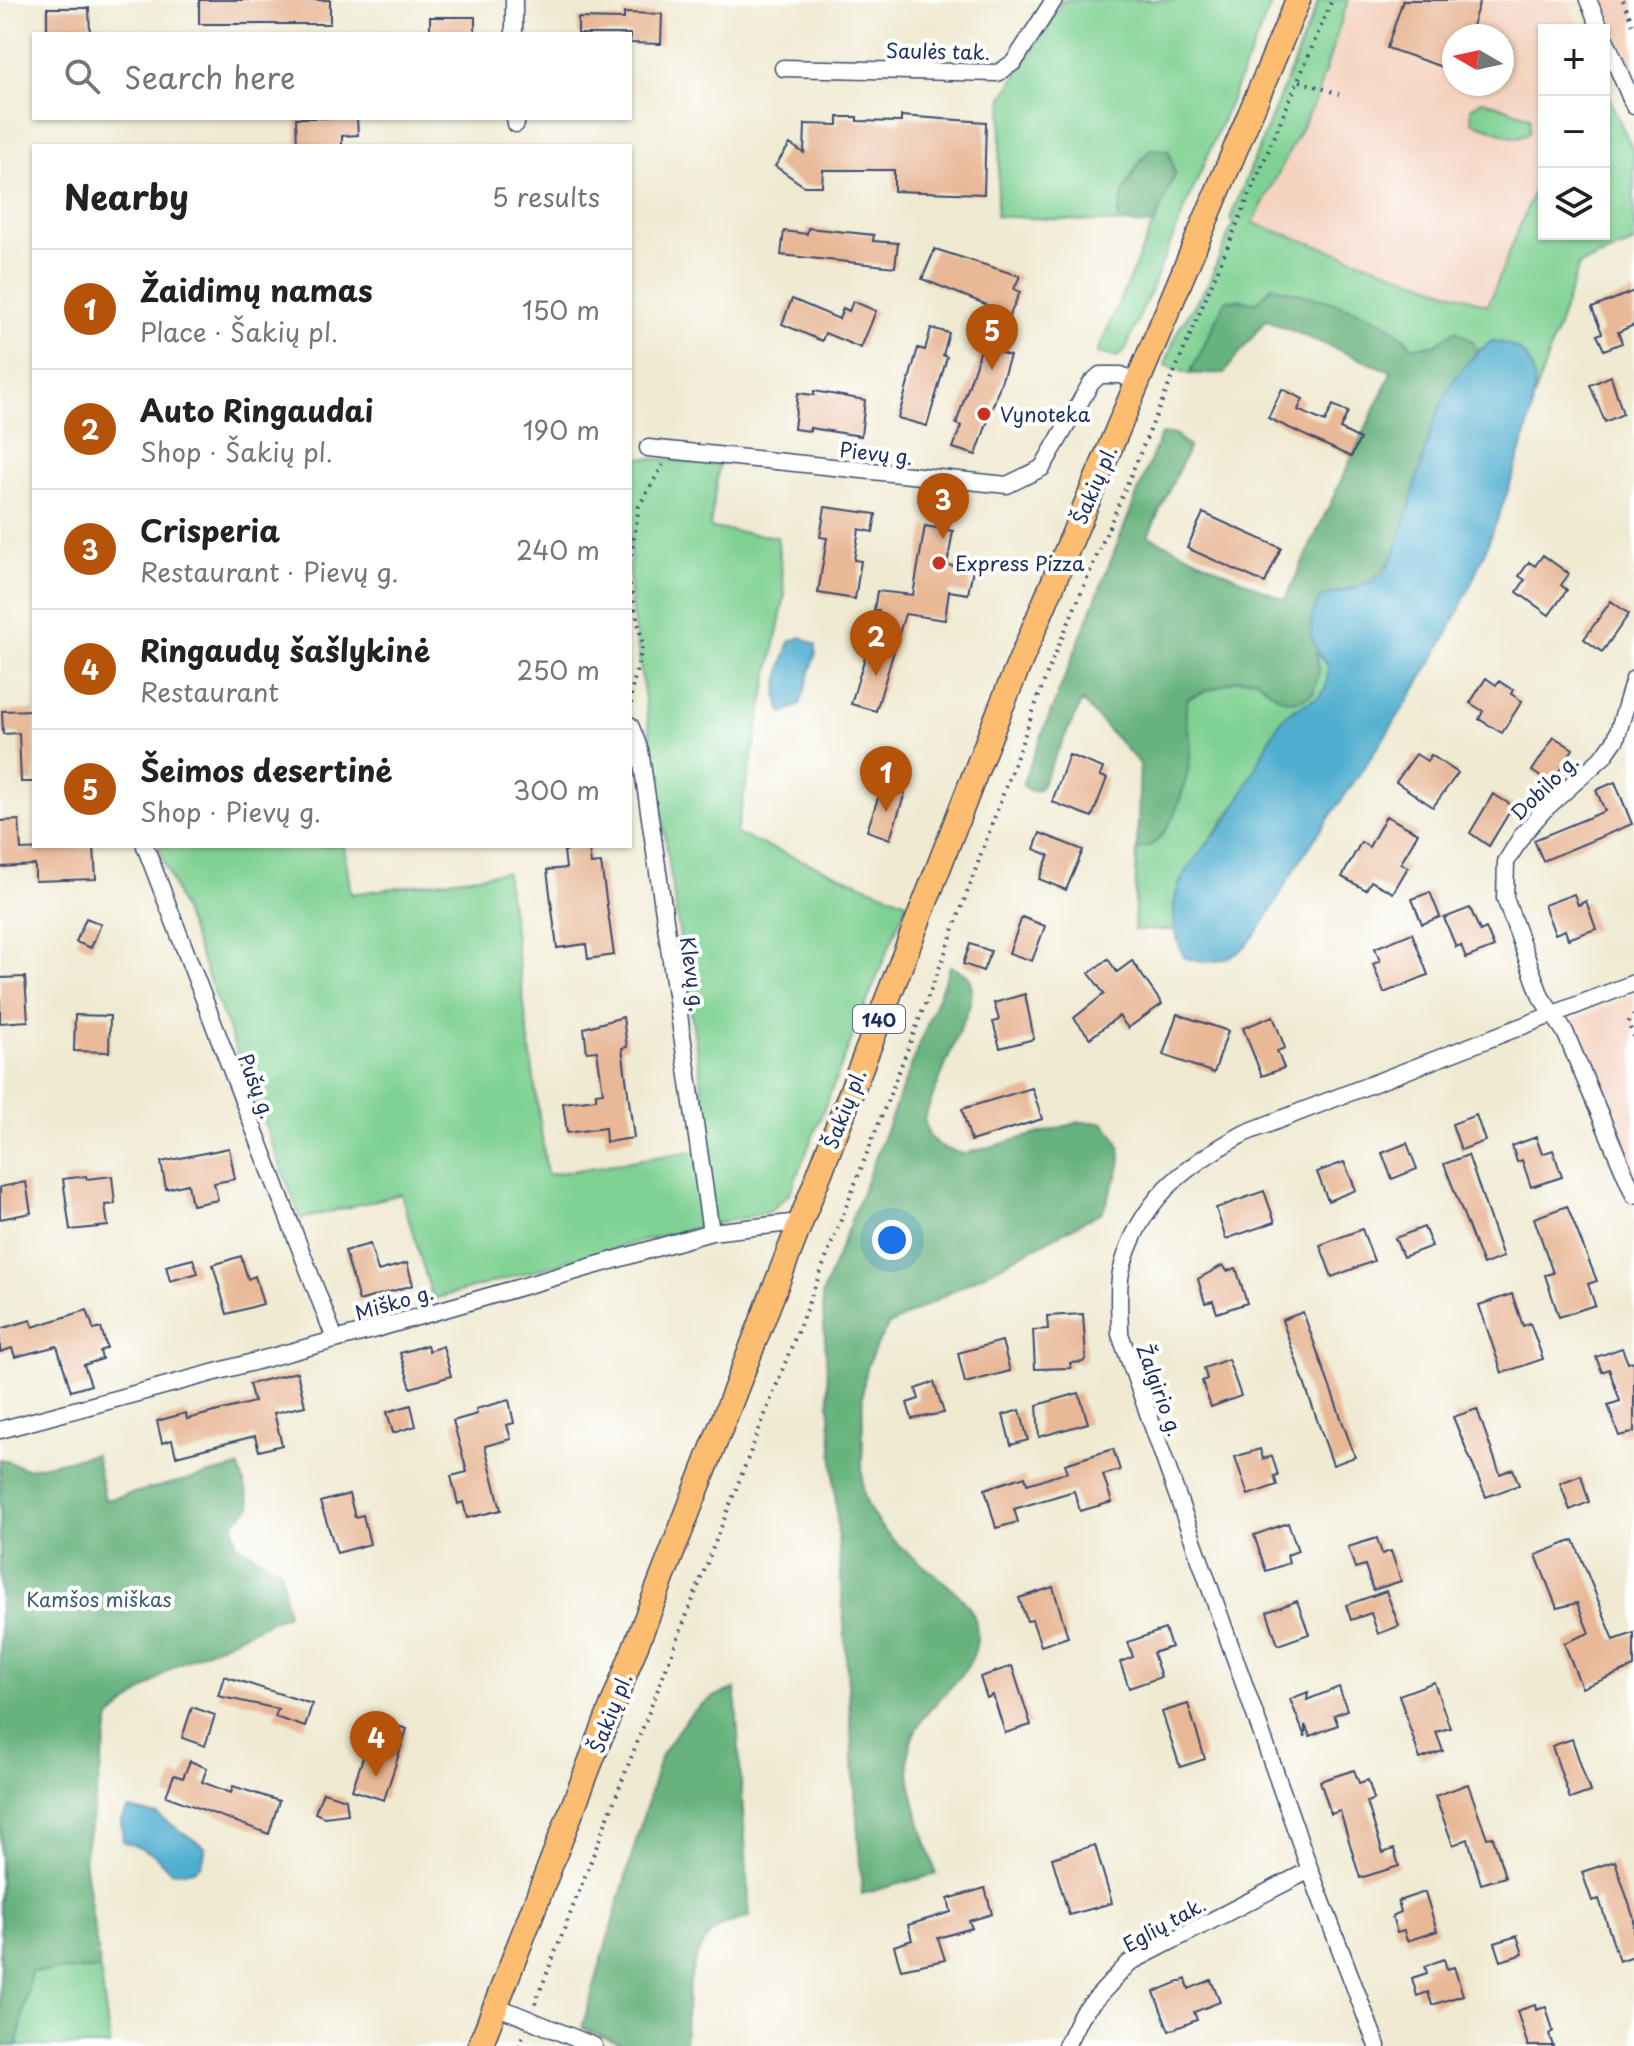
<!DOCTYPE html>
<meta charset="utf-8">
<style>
:root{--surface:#fff;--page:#f2f2f2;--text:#222;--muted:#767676;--line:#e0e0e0;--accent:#b45309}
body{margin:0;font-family:"Playpen Sans",sans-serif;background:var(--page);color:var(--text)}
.controls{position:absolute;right:24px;top:24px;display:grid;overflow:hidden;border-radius:0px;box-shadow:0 2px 6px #0004}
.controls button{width:72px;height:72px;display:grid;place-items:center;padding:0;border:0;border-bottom:2px solid var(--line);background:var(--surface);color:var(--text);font:40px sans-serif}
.compass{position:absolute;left:1442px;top:24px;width:72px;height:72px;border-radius:50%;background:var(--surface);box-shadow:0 2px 6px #0004;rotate:279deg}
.you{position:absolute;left:892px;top:1240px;width:28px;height:28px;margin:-20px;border:6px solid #fff;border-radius:50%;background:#1a73e8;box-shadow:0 0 0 12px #1a73e833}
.badge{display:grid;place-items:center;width:52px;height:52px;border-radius:50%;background:var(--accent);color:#fff;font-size:26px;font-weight:700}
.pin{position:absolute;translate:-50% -66px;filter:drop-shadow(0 2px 4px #0008)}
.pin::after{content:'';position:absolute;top:42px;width:28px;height:24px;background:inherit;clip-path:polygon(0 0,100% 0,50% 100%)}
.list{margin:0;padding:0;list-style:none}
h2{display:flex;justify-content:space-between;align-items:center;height:104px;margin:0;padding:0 32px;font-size:34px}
h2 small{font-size:26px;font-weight:400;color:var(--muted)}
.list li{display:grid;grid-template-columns:52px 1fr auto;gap:24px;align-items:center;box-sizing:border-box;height:120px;padding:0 32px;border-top:2px solid var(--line)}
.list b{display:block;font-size:30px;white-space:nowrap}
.list p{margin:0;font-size:26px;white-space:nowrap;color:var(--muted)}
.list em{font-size:26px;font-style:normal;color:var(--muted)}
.icon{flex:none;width:44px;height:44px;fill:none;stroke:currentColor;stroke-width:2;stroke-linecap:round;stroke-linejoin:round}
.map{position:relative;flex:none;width:1634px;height:2046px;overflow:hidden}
.search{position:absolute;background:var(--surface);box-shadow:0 2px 6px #0004;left:32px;top:32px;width:600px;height:88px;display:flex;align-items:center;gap:20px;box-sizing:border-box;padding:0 28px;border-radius:0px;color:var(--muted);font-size:30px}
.panel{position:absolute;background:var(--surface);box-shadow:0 2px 6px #0004;left:32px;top:144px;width:600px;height:704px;border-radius:0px}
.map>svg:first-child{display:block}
</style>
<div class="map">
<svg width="1634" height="2046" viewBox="0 0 1634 2046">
<rect width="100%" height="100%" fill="#fff"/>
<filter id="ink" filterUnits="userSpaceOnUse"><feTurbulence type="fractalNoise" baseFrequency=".0125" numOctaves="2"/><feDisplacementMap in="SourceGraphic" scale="16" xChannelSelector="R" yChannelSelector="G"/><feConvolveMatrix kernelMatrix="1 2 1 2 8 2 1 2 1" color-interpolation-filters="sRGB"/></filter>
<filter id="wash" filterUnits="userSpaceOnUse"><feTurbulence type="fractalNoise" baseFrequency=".006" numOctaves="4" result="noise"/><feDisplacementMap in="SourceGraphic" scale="32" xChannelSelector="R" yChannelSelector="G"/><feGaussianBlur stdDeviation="1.8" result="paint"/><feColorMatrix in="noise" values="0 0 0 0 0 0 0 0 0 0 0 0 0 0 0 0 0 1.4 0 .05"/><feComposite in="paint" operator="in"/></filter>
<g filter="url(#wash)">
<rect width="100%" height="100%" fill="#efead1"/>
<path fill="#f4d3c0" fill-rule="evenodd" d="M1348,0H1567L1580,30H1544V166L1488,305L1252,223L1316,99ZM1454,36H1502V84H1454Z
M1603,0H1634V76Z
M1634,996V1179L1569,1021Z"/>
<path fill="#7fd193" stroke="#4d8078" stroke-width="2" d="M1063,0H1273L1125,351L1117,357L1097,353L1175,174L1118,213L1119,223L996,216L1003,97Z
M1319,0H1348L1316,99L1253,223L1488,305L1544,166V234H1604V86L1634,153V243L1579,265L1534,397V376L1493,341L1477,351L1473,342L1456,331L1434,345L1412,347L1240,299L1226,300L1190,374L1165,365L1177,332L1209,282L1233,224L1230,219Z
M1483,100L1530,117L1529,133L1515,138L1472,122L1471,108Z
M630,457L719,464L710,528L777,537L785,595L736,834L907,902L790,1193L769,1212L648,1239L433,1299L401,1194L301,1219L158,846H344L351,894L506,872L547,1175L711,1148L630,598Z
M1316,652L1328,665C1329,686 1325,694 1307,705L1179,883L1174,905L1176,930H1134L1137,850L1154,843L1190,742L1183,716L1188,698L1236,680L1256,678C1276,696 1288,710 1313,693L1319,671Z
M100,1969L110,2046H17L31,1972Z"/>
<path fill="#67b37d" stroke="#41716e" stroke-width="2" d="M1151,149L1169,151L1175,174L1154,225L1119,223C1117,198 1134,166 1151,149Z
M1272,286C1315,300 1384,308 1412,347L1434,345L1456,331L1473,342L1477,351L1450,389L1394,555C1377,582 1361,586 1331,594L1316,652L1319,671L1313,693C1288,710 1275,695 1255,678L1236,680L1188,698C1183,716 1187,723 1190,740C1194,765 1175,828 1154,843C1150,846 1141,848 1137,850L1140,764L1082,701L1039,790L1030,791L1022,785L1161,434H1175L1189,447L1148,536L1285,600L1392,372L1266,320L1224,373L1190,374L1226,300L1258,302Z
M950,966L968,975L972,988L970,1005L924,1118L929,1137L943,1148L964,1154L1080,1122H1102C1136,1151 1116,1175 1103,1211L889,1325C860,1368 862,1383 863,1434C863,1452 860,1476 864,1494C876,1549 965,1581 975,1620C990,1678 917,1698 909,1750C904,1783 927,1840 936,1874L862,1894L822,1295Z
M95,1454L105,1500L239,1467L251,1506L234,1523L236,1544L281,1570L287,1614L172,1667L110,1718L84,1859L100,1969L31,1972L17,2046H0V1459L27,1469Z
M735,1689L750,1917C741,1920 728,1922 720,1927C685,1949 687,2010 684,2046H626L582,2028L661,1755C682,1723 696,1699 735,1689Z"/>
<path fill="#50aecf" stroke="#366e96" stroke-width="2" d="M1493,341C1515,344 1531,355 1534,378C1540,423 1481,563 1460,608C1421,691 1353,782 1301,859C1283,884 1262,937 1236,954C1220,964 1201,964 1184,957C1174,935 1170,908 1179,886C1189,859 1218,836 1233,811C1245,792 1273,726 1286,715C1310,695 1330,706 1328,665C1308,644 1306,625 1319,599C1338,590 1365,591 1381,575C1393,563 1397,546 1402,531C1425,466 1430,381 1493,341Z
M802,637L816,645V653L800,705L783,713C770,695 784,661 790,641Z
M128,1809L157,1815L205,1847C205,1871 192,1873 170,1871L154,1854L123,1841L121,1820Z"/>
<g id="blocks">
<path fill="#e8b897" d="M199,0H330V24H199Z
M1403,0H1480L1469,36H1454V71L1387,48Z
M47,8H89L90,34H47Z
M624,13L662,14L661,44L630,43V34H578V18L624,19Z
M430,17H475V34H430Z
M901,116L986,122L984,194L894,191V170H823L822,186H804L775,166L790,144L804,153L805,124L838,125V117H857V121L901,122Z
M296,118H357L358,135L342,136V146H297Z
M808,228L874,235L873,241L898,243L895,267L781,255L784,231L807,234Z
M935,249L1020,276L1014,289L1020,292L1008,319L988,310L990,306L922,279Z
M1634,291V325L1618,332L1622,343L1604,350L1597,335L1602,333L1592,308Z
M792,299L839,319L843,308L849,311L853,301L876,311L861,348L825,333L822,341L782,324Z
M931,328L949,333L943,355L947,357L927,426L898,418L918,348L925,350Z
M982,346L1010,356L976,455L953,448L961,426L956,424Z
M1611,376L1623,414L1605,422L1590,385Z
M1282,389L1303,399L1298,410L1325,422L1333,405L1348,412L1340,429L1360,439L1351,457L1268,418Z
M814,391L865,400L861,436L810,428V431L794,429L798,393L814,395Z
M825,507L876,514L873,532L859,529L854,560L861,561L855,599L818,593L827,538L820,537Z
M1203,513L1281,548L1265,583L1187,548Z
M925,526L953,531L947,565L973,569L968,594L949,591L945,620L905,614L876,711L851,704L879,610H874L877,591L913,595Z
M1543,555L1569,574L1561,585L1567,590L1549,615L1517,592L1525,580L1519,576L1529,562L1535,566Z
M1611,601L1629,614L1602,652L1584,639Z
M1486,678L1496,685L1499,681L1513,690L1511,694L1522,701L1502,733L1479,719L1483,711L1470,703Z
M34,710V782H21L19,733L3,734L2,711Z
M1554,737L1573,749L1559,771L1563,774L1554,786L1532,771Z
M1416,754L1427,761L1431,755L1458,773L1433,807L1396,782Z
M1069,755L1103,768L1100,776L1107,778L1092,817L1052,802Z
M1615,782L1632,824L1543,861L1534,840L1605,811L1596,790Z
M882,786L905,793L890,839L867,831Z
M1493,794L1513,806L1489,846L1470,833Z
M1386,816L1418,833L1401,863L1408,867L1393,893L1371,881L1366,890L1342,877L1361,842L1369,847Z
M19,820L21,850L94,847L96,879L35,881V865L0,867V821Z
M1040,833L1083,850L1066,890L1039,879L1049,855L1034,849Z
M589,848L591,864L601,863L614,955L588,959L586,944L557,948L547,870L566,868L564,851Z
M1430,892L1440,917L1422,924L1412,899Z
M1574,894L1578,905L1586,901L1596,929L1568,939L1565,930L1555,934L1544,905Z
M1470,908L1480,931L1486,928L1494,947L1466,958L1461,945L1456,947L1444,918Z
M1022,917L1045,926L1032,961L1009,953Z
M86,918L101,924L91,948L76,942Z
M1412,933L1428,975L1384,993L1373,964L1380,961L1375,948Z
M970,944L991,951L983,971L963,964Z
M1108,959L1117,972L1132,961L1162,1004L1128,1028L1119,1016L1090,1038L1074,1018L1104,994L1089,973Z
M25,977L28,1021L0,1023V978Z
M1025,994L1034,1039L1000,1048L993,1022L999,1020L994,1003Z
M1177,1014L1228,1031L1214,1073L1163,1055Z
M75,1015L110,1016L109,1052L74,1051Z
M1273,1016L1285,1048L1277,1051L1284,1068L1262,1076L1243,1028Z
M623,1017L627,1047L622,1048L634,1138L606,1142L605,1128L567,1133L563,1103L596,1099V1093L603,1092L597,1051L587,1052L584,1028Z
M1032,1088L1042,1119L971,1141L962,1109Z
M1476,1115L1485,1141L1461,1150L1452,1124Z
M1536,1137L1542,1154L1553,1150L1562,1177L1531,1187L1522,1160L1517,1162L1512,1146Z
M1407,1143L1417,1169L1392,1179L1382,1153Z
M229,1148L235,1179L214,1183L218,1200L192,1205L188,1184L166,1189L161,1162Z
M1468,1155L1503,1257L1483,1265L1444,1164Z
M1344,1162L1356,1190L1328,1201L1317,1172Z
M86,1176L87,1179L112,1176L115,1204L105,1205L108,1226L70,1230L63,1179Z
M26,1182L31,1213L0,1219V1187Z
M1264,1191L1275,1222L1226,1239L1216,1208Z
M1567,1206L1597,1281L1588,1284L1595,1305L1559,1317L1545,1275L1553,1273L1534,1218Z
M1424,1227L1432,1246L1403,1257L1395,1238Z
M1362,1229L1374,1261L1332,1277L1320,1245Z
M370,1244L378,1271L407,1263L413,1285L359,1301L345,1251Z
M241,1256L248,1279L255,1276L263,1304L227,1314L213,1265Z
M193,1259L198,1273L170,1281L166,1266Z
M1223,1265L1227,1271L1236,1268L1247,1303L1217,1313L1213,1301L1205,1303L1198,1279Z
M1512,1294L1523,1326L1530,1323L1543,1359L1502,1373L1479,1305Z
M87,1310L94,1330L101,1328L107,1348L100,1351L102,1359L84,1365L91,1385L71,1391L57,1346L15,1357L12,1348L0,1352V1329L31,1320L33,1327Z
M1303,1312L1355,1457L1333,1465L1282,1320Z
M1083,1314L1086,1358L1083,1362L1070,1363L1071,1368L1035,1369L1033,1330L1048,1329L1047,1316Z
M1002,1341L1010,1371L965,1383L958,1353Z
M427,1345L429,1351L443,1346L451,1376L411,1388L400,1353Z
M1622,1348L1628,1363L1634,1361V1432L1619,1436L1608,1405L1620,1401L1609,1369L1602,1372L1596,1357Z
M1228,1359L1241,1396L1211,1407L1202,1381L1207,1379L1204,1368Z
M297,1372L305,1406L274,1413L282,1445L259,1451L255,1436L176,1456L172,1440L162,1443L157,1421L186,1413L187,1419L254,1402L249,1384Z
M934,1382L944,1413L912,1419L907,1403L919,1399L916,1389Z
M1079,1393L1088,1423L1039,1437L1037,1405Z
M509,1400L514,1423L507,1425L511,1439L485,1446L501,1510L467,1518L463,1502L458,1504L451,1476L467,1472L453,1421L477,1414L476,1409Z
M411,1405L416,1426L393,1433L387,1412Z
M1477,1409L1500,1474L1513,1469L1519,1485L1486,1497L1453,1417Z
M1020,1410L1028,1440L1011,1445L1003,1415Z
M1113,1449L1120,1470L1103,1475L1112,1502L1080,1511L1074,1491L1014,1509L1018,1522L996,1528L985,1489L1025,1476L1027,1484L1068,1472L1065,1464Z
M1260,1449L1263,1459L1272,1456L1278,1475L1274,1476L1277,1485L1248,1495L1235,1457Z
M1581,1475L1589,1502L1570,1510L1560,1483Z
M349,1494L355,1517L363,1515L370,1544L337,1553L320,1502Z
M1288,1523L1298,1551L1287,1555L1289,1563L1266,1571L1254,1535Z
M1377,1538L1382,1554L1391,1551L1401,1581L1373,1590L1365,1565L1355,1568L1348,1547Z
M1574,1540L1614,1640L1634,1633V1667L1582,1688L1564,1643L1589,1633L1577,1603L1557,1608L1536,1555Z
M1053,1587L1068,1637L1041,1646L1032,1620L1027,1621L1019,1598Z
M1386,1591L1399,1626L1378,1634L1371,1613L1351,1620L1346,1605Z
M1297,1601L1309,1634L1278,1645L1267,1612Z
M1165,1629L1171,1647L1153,1653L1161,1677L1129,1688L1120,1662L1133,1657L1128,1642Z
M1012,1666L1031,1725L1005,1733L993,1695L987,1698L980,1677Z
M224,1676L312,1704L305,1727L275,1717L278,1709L218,1696Z
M1434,1682L1450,1728L1436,1732L1443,1751L1420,1759L1399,1695Z
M1339,1687L1347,1710L1334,1715L1338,1725L1310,1736L1305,1725V1737L1290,1699L1308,1692L1307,1700Z
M1188,1704L1205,1759L1180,1767L1162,1712Z
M192,1707L215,1715L205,1746L182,1738Z
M376,1719L407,1729L384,1800L352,1790Z
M1572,1739L1590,1792L1570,1799L1552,1746Z
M190,1761L207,1768L202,1782L231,1793L233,1786L279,1801L269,1834L166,1796L174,1775L183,1778Z
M1354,1770L1359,1783L1368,1780L1374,1799L1367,1802L1383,1853L1394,1849L1399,1866L1360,1878L1340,1811L1331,1814L1320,1781Z
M1468,1784L1487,1838L1493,1837L1505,1877L1481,1884L1468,1839L1453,1845L1435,1796Z
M323,1792L346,1799L348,1814L324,1817L315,1813Z
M1095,1845L1112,1903L1069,1915L1052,1858Z
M1615,1861L1634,1919V1956L1619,1961L1599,1899L1592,1901L1582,1872Z
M985,1888L992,1914L969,1921L972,1928L938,1938L945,1960L901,1969L894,1946L912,1940L908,1925L951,1912L948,1899Z
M1425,1892L1437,1931L1407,1941L1404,1931L1397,1933L1392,1916L1401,1912L1398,1901Z
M1517,1936L1523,1954L1501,1961L1495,1943Z
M1444,1959L1447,1969L1454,1967L1463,1995L1432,2005L1428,1992L1417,1996L1412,1978L1427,1973L1425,1966Z
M1186,1979L1189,1989L1211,1980L1220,2002L1194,2012L1197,2020L1169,2031L1154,1992Z
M1535,2005L1536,2010L1546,2007L1553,2031L1549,2034L1553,2046H1528L1517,2011Z"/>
</g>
</g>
<g filter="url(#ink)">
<use href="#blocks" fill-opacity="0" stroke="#3b4b6f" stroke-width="2"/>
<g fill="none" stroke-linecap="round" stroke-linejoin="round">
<g stroke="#3b4b6f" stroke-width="19">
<path id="minor" d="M514,0V34
M1588,0L1601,30
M1604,36L1634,106
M783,68L998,73L1014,62L1054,0
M515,118L516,124
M648,448L1007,485L1042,468L1091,383L1100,375H1121L1137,382
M1634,679L1616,739L1604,756L1544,810L1523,834L1506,862L1505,898L1541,997L1565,1032L1634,1195
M630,725L640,750L711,1232
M145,846L335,1339
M0,1430L372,1330L711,1232L800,1222
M496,2006L594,2046
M1066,2046L1081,2015L1129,1963L1310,1870
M1377,2046L1310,1870L1120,1334C1120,1315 1117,1291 1121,1272C1139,1200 1184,1166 1245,1133L1634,983"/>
</g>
<g stroke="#3b4b6f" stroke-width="27">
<path id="primary" d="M480,2046L1001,707L1298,0"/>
</g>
<path stroke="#3b4b6f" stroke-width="4" stroke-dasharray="2 6" stroke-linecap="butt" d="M1623,0L1634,27
M1300,81L1339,94
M630,563L639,506L663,465
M630,585L643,645L631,692V711
M1634,1014L1628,1023L1634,1037
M535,2004L942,961L1048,671L1332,0
M519,2046L523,2035"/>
<use href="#minor" stroke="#fff" stroke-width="16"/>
<use href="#primary" stroke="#fcbd6f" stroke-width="24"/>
</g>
</g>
<g fill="#c8321e" stroke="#fff" stroke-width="3">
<circle cx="984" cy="414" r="8"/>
<circle cx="939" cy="563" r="8"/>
</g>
<g text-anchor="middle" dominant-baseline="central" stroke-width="8" stroke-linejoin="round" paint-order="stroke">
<rect fill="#fff" stroke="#5f6d8e" stroke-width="2" x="853" y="1005" width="52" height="28" rx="6"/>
<g font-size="18" font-weight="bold" fill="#1b2f5e">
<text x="879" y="1019">140</text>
</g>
<g font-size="20" fill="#1b2f5e" stroke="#fff">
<text transform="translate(938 51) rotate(1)">Saulės tak.</text>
<text transform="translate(876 453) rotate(6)">Pievų g.</text>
<text transform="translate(1094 485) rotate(-67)">Šakių pl.</text>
<text transform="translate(1544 787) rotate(-44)">Dobilo g.</text>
<text transform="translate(693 974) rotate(82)">Klevų g.</text>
<text transform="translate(257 1086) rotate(69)">Pušų g.</text>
<text transform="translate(844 1109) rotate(-69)">Šakių pl.</text>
<text transform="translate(394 1302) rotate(-16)">Miško g.</text>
<text transform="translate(1160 1390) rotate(70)">Žalgirio g.</text>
<text transform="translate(610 1713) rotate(-69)">Šakių pl.</text>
<text transform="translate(1164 1924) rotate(-29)">Eglių tak.</text>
</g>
<g font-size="20" fill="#1b2f5e" stroke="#fff" text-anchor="start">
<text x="1000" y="414">Vynoteka</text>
<text x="955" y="563">Express Pizza</text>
</g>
<g font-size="20" fill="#39606e" stroke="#fff">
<text x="99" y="1599">Kamšos miškas</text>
</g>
</g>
</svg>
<div class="controls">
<button>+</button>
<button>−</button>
<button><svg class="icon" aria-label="layers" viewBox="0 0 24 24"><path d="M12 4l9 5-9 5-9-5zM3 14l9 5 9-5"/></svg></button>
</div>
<svg class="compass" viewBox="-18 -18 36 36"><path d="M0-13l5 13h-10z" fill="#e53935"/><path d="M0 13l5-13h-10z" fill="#767676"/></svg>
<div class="you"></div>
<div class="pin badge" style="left:886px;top:812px">1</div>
<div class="pin badge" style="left:876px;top:676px">2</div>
<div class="pin badge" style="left:943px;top:539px">3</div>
<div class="pin badge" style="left:376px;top:1777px">4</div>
<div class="pin badge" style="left:992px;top:370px">5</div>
<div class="search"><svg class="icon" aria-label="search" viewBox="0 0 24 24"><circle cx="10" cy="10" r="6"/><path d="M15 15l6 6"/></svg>Search here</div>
<section class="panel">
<h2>Nearby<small>5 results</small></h2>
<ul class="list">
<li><span class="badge">1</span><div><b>Žaidimų namas</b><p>Place · Šakių pl.</p></div><em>150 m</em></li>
<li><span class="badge">2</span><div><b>Auto Ringaudai</b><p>Shop · Šakių pl.</p></div><em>190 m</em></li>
<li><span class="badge">3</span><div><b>Crisperia</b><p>Restaurant · Pievų g.</p></div><em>240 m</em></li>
<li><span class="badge">4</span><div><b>Ringaudų šašlykinė</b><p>Restaurant</p></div><em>250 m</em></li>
<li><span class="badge">5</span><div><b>Šeimos desertinė</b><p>Shop · Pievų g.</p></div><em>300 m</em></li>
</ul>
</section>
</div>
